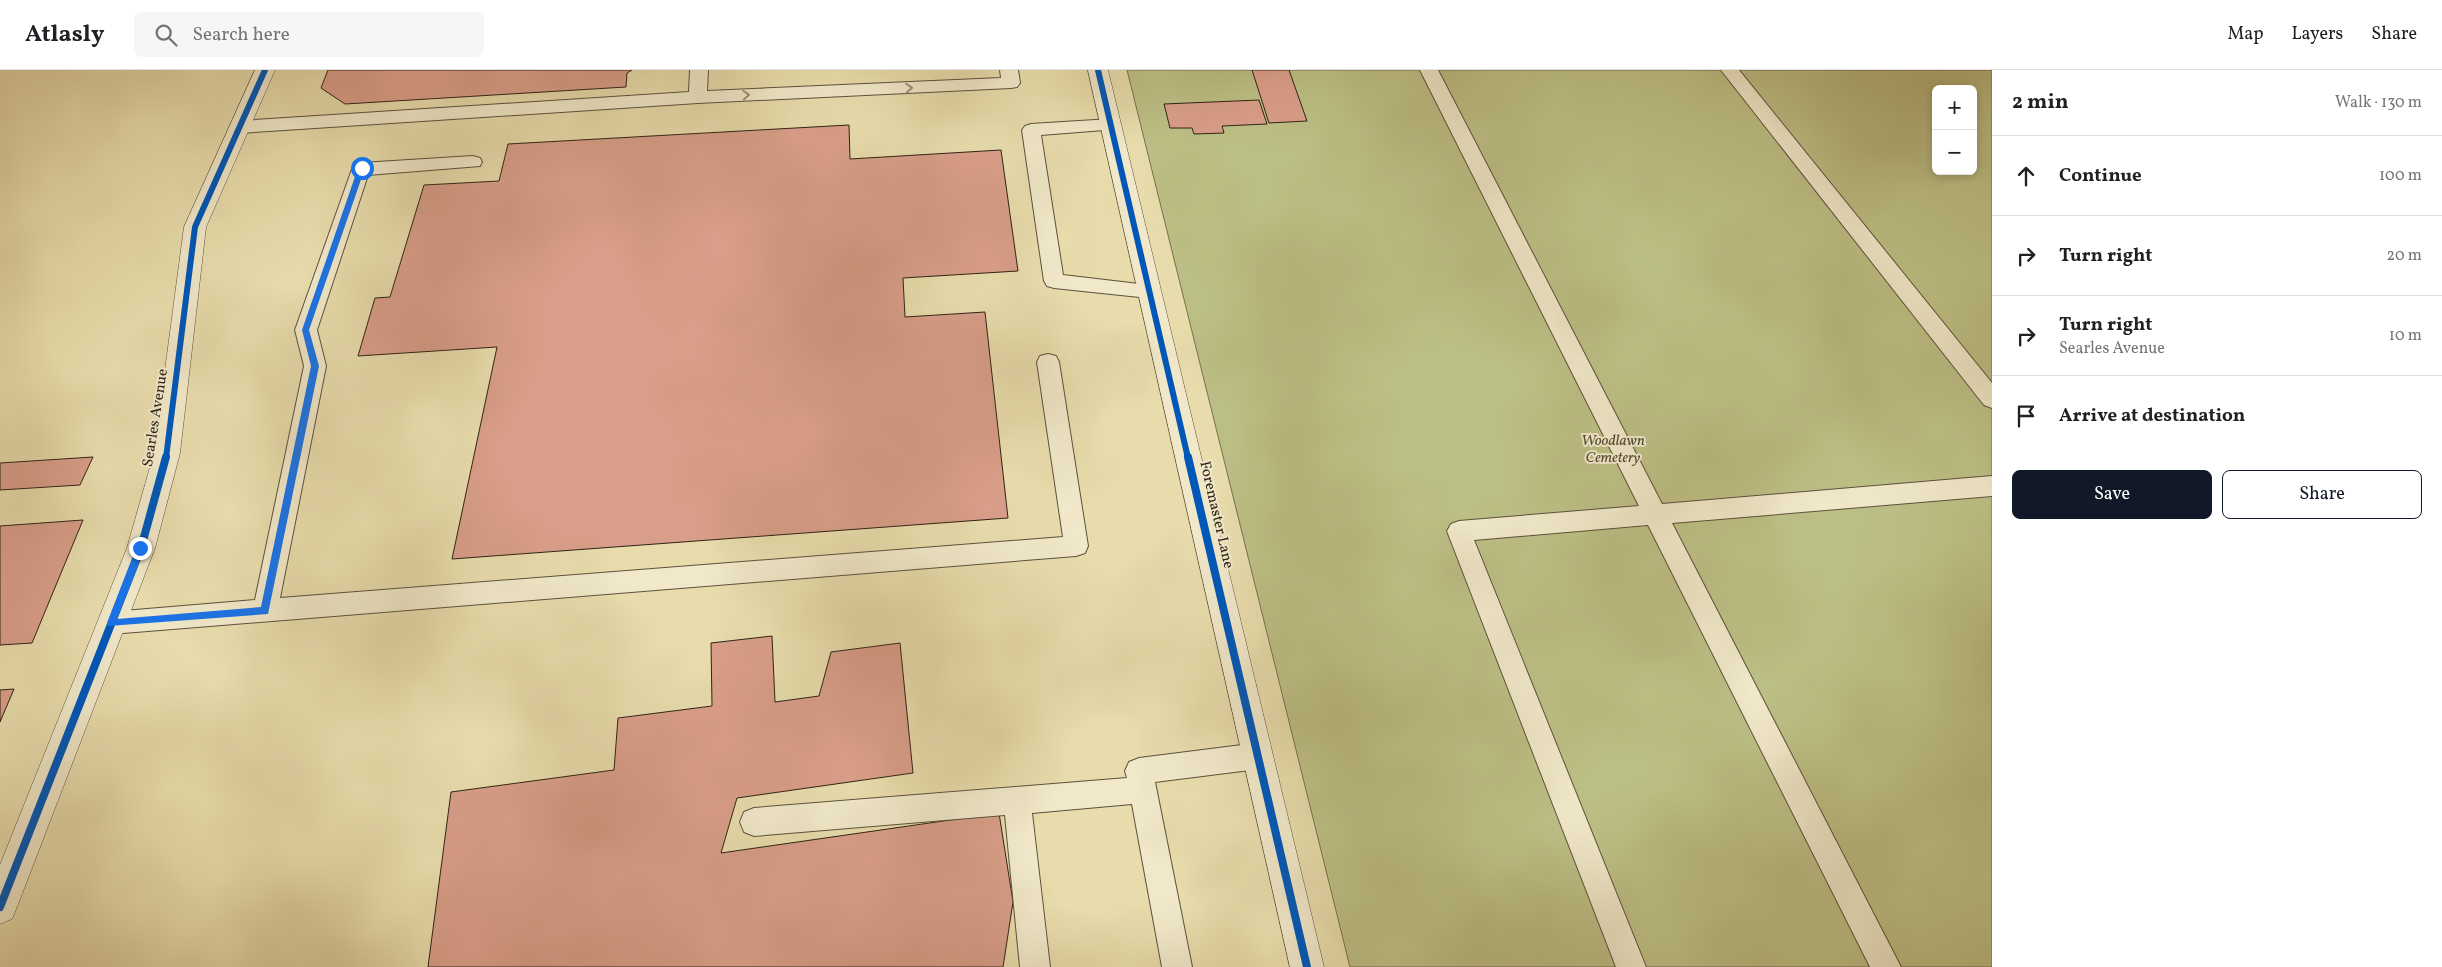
<!DOCTYPE html>
<meta charset="utf-8">
<style>
:root{--surface:#fff;--page:#f6f6f6;--text:#202124;--muted:#757577;--line:#e0e0e0;--accent:#111827}
body{margin:0;font-family:Vollkorn,serif;background:var(--page);color:var(--text)}
.controls{position:absolute;right:15px;top:15px;display:grid;overflow:hidden;border-radius:8px;box-shadow:0 2px 8px #0003}
.controls button{width:45px;height:45px;display:grid;place-items:center;padding:0;border:0;border-bottom:1px solid var(--line);background:var(--surface);color:var(--text);font:25px sans-serif}
.stop{position:absolute;width:15px;height:15px;margin:-11px;border:4px solid #1a73e8;border-radius:50%;background:#fff}
.stop.end{background:#1a73e8;border-color:#fff;box-shadow:0 1px 5px #0008}
.list{margin:0;padding:0;list-style:none}
h2{display:flex;justify-content:space-between;align-items:center;height:65px;margin:0;padding:0 20px;font-size:21px}
h2 small{font-size:16px;font-weight:400;color:var(--muted)}
.list li{display:grid;grid-template-columns:32px 1fr auto;gap:15px;align-items:center;box-sizing:border-box;height:80px;padding:0 20px;border-top:1px solid var(--line)}
.list b{display:block;font-size:19px;white-space:nowrap}
.list p{margin:0;font-size:16px;white-space:nowrap;color:var(--muted)}
.list em{font-size:16px;font-style:normal;color:var(--muted)}
.actions{display:flex;gap:10px;padding:15px 20px}
.actions a{flex:1;padding:11px 0;border:1px solid var(--accent);border-radius:8px;text-align:center;font-size:18px;color:var(--accent)}
.actions .main{background:var(--accent);color:#fff}
.icon{flex:none;width:28px;height:28px;fill:none;stroke:currentColor;stroke-width:2;stroke-linecap:round;stroke-linejoin:round}
.map{position:relative;flex:none;width:1992px;height:897px;overflow:hidden}
header{display:flex;align-items:center;gap:30px;box-sizing:border-box;height:70px;padding:0 25px;background:var(--surface);border-bottom:1px solid var(--line)}
header strong{font-size:24px}
nav{display:flex;gap:28px;margin-inline-start:auto;font-size:18px}
.search{width:350px;height:45px;background:var(--page);display:flex;align-items:center;gap:12px;box-sizing:border-box;padding:0 18px;border-radius:8px;color:var(--muted);font-size:19px}
main{display:flex}
aside{flex:1;background:var(--surface)}
.map>svg:first-child{display:block}
</style>
<header>
<strong>Atlasly</strong>
<div class="search"><svg class="icon" aria-label="search" viewBox="0 0 24 24"><circle cx="10" cy="10" r="6"/><path d="M15 15l6 6"/></svg>Search here</div>
<nav><a>Map</a><a>Layers</a><a>Share</a></nav>
</header>
<main>
<div class="map">
<svg width="1992" height="897" viewBox="0 0 1992 897">
<rect width="100%" height="100%" fill="#e8dcac"/>
<filter id="stains"><feTurbulence type="fractalNoise" baseFrequency=".004" numOctaves="4"/><feColorMatrix values="0 0 0 0 .2 0 0 0 0 .09 0 0 0 0 .02 0 0 0 .5 -.17"/></filter>
<radialGradient id="worn" r=".72"><stop offset=".6" stop-color="#630" stop-opacity="0"/><stop offset="1" stop-color="#630" stop-opacity=".3"/></radialGradient>
<path fill="#bcbf85" stroke="#75714e" fill-rule="evenodd" d="M1127,0H1992V897H1350ZM1936,19H1973V101H1936Z"/>
<path fill="#d99e89" stroke="#2e2316" d="M328,0H632L627,3L626,17L345,34L321,18Z
M1252,0H1289L1307,51L1269,53Z
M1259,30L1267,54L1222,56L1224,63L1194,64L1192,58H1170L1164,34Z
M849,55L850,89L1001,80L1018,201L903,208L905,247L985,242L1008,448L452,489L497,277L358,286L375,228L390,227L424,115L499,111L508,74Z
M93,387L80,415L0,420V393Z
M83,450L32,573L0,575V456Z
M772,566L775,632L819,626L831,582L900,573L913,703L737,728L721,783L999,743L1013,832L1003,897H428L451,722L614,700L618,648L712,636L711,573Z
M14,619L0,652V620Z"/>
<g fill="none" stroke-linecap="round" stroke-linejoin="round">
<g stroke="#5c513c" stroke-width="2">
<path id="service" d="M690,0H708L707,21L1001,8L1000,0H1018L1020,13L1017,17L1011,18L698,33L240,63L234,61L231,57L234,53L240,51L689,22Z
M1420,0H1438L1662,434L1992,406V426L1672,453L1901,897H1870L1648,455L1474,470L1646,897H1616L1447,461L1451,454L1459,451L1639,436Z
M1721,0H1739L1992,313V338L1984,335Z
M1111,49L1117,51L1120,55L1117,59L1041,65L1063,205L1156,216L1159,221L1156,226L1149,228L1054,218L1047,216L1044,211L1022,60L1025,56L1031,54Z
M473,86L480,88L482,92L480,96L368,105L317,260L326,296L280,528L1063,467L1037,292L1040,286L1048,284L1056,286L1059,292L1088,476L1085,483L1076,486L111,564L102,561L98,553L102,545L111,542L255,530L304,296L295,260L352,99L354,95L361,93Z
M1258,673L1268,677L1272,686L1268,695L1258,699L1155,712L1192,897H1162L1132,734L1032,743L1050,897H1020L1005,745L754,766L744,762L740,752L744,742L754,738L1127,708L1125,701L1129,692L1139,688Z"/>
</g>
<g stroke="#5c513c" stroke-width="1">
<path id="minor" d="M1088,0H1108L1324,897H1290Z"/>
</g>
<g stroke="#5c513c" stroke-width="1">
<path id="tertiary" d="M255,0H275L206,157L180,383L155,478L17,837L12,849L0,854V795L127,478L154,383L184,157Z"/>
</g>
<use href="#service" fill="#f0e8c9" fill-rule="evenodd"/>
<use href="#minor" fill="#f0e8c9" fill-rule="evenodd"/>
<use href="#tertiary" fill="#f0e8c9" fill-rule="evenodd"/>
<g stroke="#f0e8c9" stroke-width="9">
<path id="cycleway-far1" d="M1098,0L1188,388
M166,388L195,157L265,0"/>
</g>
<g stroke="#f0e8c9" stroke-width="11">
<path id="cycleway" d="M1188,387L1307,897
M0,837L141,478L166,387"/>
</g>
<use href="#cycleway-far1" stroke="#0057b8" stroke-width="6"/>
<use href="#cycleway" stroke="#0057b8" stroke-width="8"/>
</g>
<defs><path id="oneway-chevron" d="M-2-3.5L2.5 0L-2 3.5" fill="none" stroke-width="1.6" stroke-linecap="round" stroke-linejoin="round" transform="scale(1.25)"/></defs>
<g stroke="#998f78">
<use href="#oneway-chevron" transform="translate(909 18) rotate(-3)"/>
<use href="#oneway-chevron" transform="translate(746 25) rotate(-3)"/>
</g>
<path fill="#1a73e8" d="M362,96L365,98L309,260L319,296L268,544L108,556L107,553L136,478L140,475L145,478L117,549L261,537L311,296L302,260L358,98Z"/>
<g text-anchor="middle" dominant-baseline="central" stroke-width="4" stroke-linejoin="round" paint-order="stroke">
<g font-size="15" fill="#2e2316" stroke="#f0e8c9">
<text transform="translate(156 348) rotate(-81)">Searles Avenue</text>
<text transform="translate(1216 445) rotate(77)">Foremaster Lane</text>
</g>
<g font-size="15" font-style="italic" fill="#524a32" stroke="#f0e8c9">
<text x="1613" y="371">Woodlawn<tspan x="1613" dy="17">Cemetery</tspan></text>
</g>
</g>
<rect width="100%" height="100%" filter="url(#stains)"/>
<rect width="100%" height="100%" fill="url(#worn)"/>
</svg>
<div class="controls">
<button>+</button>
<button>−</button>
</div>
<div class="stop" style="left:362px;top:98px"></div>
<div class="stop end" style="left:140px;top:478px"></div>
</div>
<aside>
<h2>2 min<small>Walk · 130 m</small></h2>
<ul class="list">
<li><svg class="icon" aria-label="ahead" viewBox="0 0 24 24"><path d="M12 20V5M6 11l6-6 6 6"/></svg><div><b>Continue</b></div><em>100 m</em></li>
<li><svg class="icon" aria-label="right" viewBox="0 0 24 24"><path d="M7 20v-9h11M14 6l5 5-5 5"/></svg><div><b>Turn right</b></div><em>20 m</em></li>
<li><svg class="icon" aria-label="right" viewBox="0 0 24 24"><path d="M7 20v-9h11M14 6l5 5-5 5"/></svg><div><b>Turn right</b><p>Searles Avenue</p></div><em>10 m</em></li>
<li><svg class="icon" aria-label="arrive" viewBox="0 0 24 24"><path d="M6 21V4h12l-3 4 3 4H6"/></svg><div><b>Arrive at destination</b></div></li>
</ul>
<div class="actions"><a class="main">Save</a><a>Share</a></div>
</aside>
</main>
